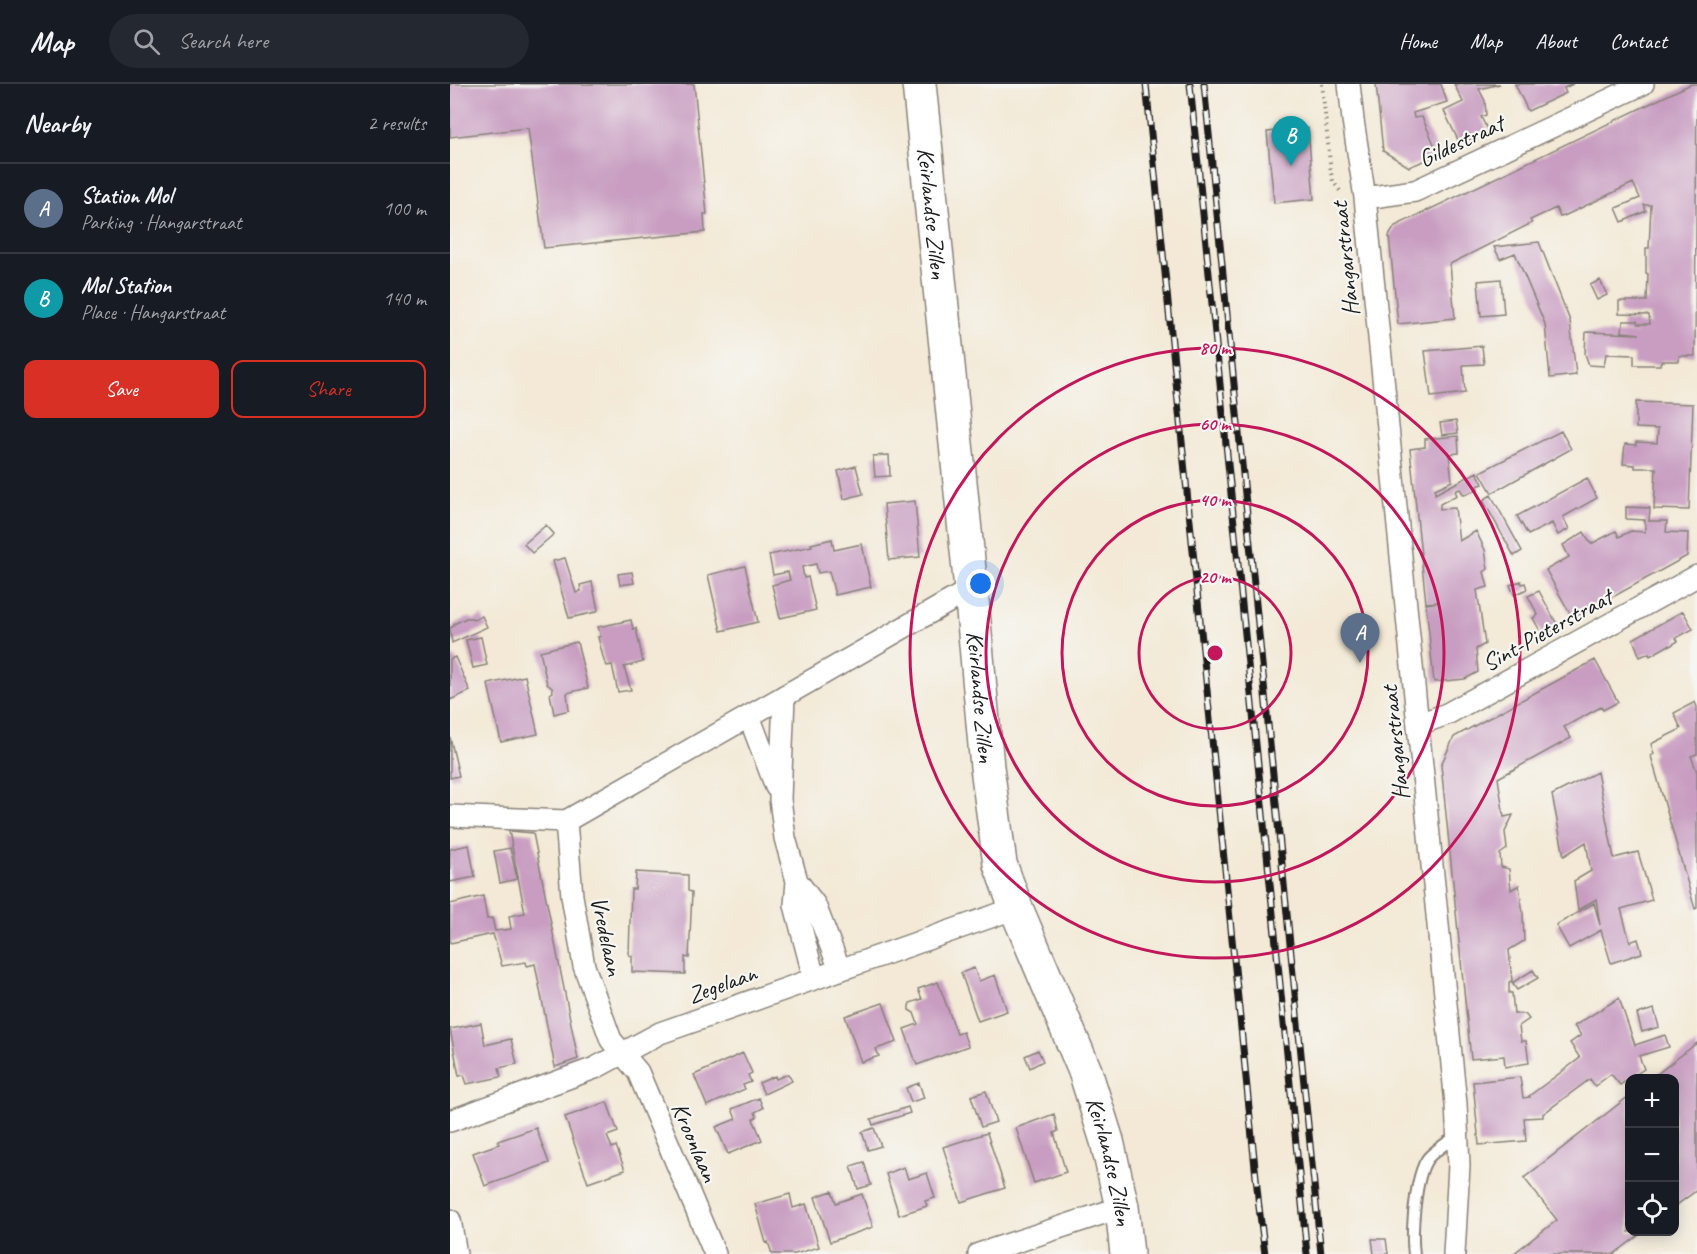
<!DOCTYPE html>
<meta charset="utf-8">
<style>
:root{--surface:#171b24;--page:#242831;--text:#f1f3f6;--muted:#9ea1a6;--line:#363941;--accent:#d93025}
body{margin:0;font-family:Caveat,sans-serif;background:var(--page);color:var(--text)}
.controls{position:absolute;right:18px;bottom:18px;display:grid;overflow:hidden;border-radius:12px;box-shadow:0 3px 15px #0003}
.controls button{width:54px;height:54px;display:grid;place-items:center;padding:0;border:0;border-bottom:2px solid var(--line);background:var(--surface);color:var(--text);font:30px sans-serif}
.you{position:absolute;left:531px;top:500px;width:21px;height:21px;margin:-15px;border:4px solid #fff;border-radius:50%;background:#1a73e8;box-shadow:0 0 0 9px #1a73e833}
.badge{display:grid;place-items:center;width:39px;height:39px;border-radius:50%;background:var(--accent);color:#fff;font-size:20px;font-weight:700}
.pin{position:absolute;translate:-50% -50px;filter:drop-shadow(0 2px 3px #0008)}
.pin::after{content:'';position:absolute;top:32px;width:21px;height:18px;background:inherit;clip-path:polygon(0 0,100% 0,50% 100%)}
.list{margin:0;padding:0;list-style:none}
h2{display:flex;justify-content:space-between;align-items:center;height:78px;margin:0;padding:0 24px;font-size:26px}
h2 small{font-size:20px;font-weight:400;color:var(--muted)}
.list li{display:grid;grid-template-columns:39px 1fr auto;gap:18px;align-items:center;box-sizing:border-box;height:90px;padding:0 24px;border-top:2px solid var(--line)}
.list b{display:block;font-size:22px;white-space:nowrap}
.list p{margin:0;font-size:20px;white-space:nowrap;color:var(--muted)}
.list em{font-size:20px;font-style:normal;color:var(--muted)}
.actions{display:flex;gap:12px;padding:18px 24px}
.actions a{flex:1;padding:14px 0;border:2px solid var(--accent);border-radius:12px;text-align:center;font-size:21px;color:var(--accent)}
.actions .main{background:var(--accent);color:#fff}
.icon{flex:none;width:33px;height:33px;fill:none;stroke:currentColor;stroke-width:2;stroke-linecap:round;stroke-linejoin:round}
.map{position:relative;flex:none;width:1247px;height:1170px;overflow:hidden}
header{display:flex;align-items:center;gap:36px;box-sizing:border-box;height:84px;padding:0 30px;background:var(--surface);border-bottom:2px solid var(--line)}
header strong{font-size:28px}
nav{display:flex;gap:33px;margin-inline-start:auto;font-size:21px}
.search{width:420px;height:54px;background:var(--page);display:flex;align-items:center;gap:15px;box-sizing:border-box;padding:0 21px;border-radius:33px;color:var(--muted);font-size:22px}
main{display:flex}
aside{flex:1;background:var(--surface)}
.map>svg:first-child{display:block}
</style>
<header>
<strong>Map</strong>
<div class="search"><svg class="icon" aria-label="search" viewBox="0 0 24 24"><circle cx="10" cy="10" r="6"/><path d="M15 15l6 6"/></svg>Search here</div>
<nav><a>Home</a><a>Map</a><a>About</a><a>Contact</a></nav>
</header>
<main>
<aside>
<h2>Nearby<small>2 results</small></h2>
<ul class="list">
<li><span class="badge" style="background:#5c6f8a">A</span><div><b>Station Mol</b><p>Parking · Hangarstraat</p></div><em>100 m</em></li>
<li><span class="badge" style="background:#0f9aa8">B</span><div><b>Mol Station</b><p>Place · Hangarstraat</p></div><em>140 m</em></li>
</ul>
<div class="actions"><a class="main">Save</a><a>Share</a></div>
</aside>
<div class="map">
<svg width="1247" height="1170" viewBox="0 0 1247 1170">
<rect width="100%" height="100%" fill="#f6f6f2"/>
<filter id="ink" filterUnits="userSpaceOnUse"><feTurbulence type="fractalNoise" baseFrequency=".0167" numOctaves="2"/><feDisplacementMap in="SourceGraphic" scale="12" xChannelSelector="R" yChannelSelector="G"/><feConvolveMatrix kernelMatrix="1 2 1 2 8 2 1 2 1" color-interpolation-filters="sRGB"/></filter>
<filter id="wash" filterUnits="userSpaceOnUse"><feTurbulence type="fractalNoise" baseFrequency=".008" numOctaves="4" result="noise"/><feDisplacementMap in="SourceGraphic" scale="24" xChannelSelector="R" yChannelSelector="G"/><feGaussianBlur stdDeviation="1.35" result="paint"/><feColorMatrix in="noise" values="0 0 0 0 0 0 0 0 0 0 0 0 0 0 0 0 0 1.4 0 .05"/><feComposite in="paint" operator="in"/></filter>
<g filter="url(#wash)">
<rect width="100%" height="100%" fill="#f3e9d6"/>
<g id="blocks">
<path fill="#c89dc1" d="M0,0H244L257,130H254L255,148L94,164L78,44L0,53Z
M926,0H991L997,18L963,29L964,34L972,33L989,71L959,83L933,67Z
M1004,0H1050L1029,5L1035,17L1036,31L1031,33L1038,47L1010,60L994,27L1013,18Z
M1065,0H1123L1114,4L1116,9L1078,27Z
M1241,0H1247L1245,272H1229V277H1211L1210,281H1184V271L1156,270L1154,282L1139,281L1135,270L1136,248L1190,250L1172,248L1173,237H1187L1188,240H1200L1199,231L1169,230V217H1197L1198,190L1196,189V164H1199L1201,121H1194L1196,127L1172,138L1166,124L1190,114L1183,99L1114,132L1110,133L1106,124L1080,136L1082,139L1000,180L1005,234L948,240L939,152L945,142Z
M858,44L864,115L824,119L817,48Z
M1089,158L1120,237L1126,291L1100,294L1095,240L1065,169L1050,175L1044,163Z
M1051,195L1054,230L1031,232L1028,197Z
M1150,196L1157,211L1147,216L1140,201Z
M1032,262L1034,280L1013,281L1015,309L981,313L975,267Z
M1186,318L1243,320L1239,426L1204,425L1206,384H1185V381L1173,380L1175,360L1186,361V358L1207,359L1208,345L1186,344Z
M1006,337L1008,349L992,351L990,339Z
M1111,347L1121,365L1042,409L1030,388Z
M1008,352L1009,369L999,370L1002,397L985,405V410L1027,388L1033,400L1027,402L1028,405L1014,411L1010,405L1005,407L1007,411L990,420V425L1005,424L1009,457L1026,447L1035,466L1038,485L1034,488L1038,503L1027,506L1035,560L1026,565L1028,588L1015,595L984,598L976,520L989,518L976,519L960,365L975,363V355Z
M439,371L440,392L425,393L423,372Z
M406,382L413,410L394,415L388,387Z
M1137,394L1147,414L1113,433L1119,445L1108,451L1102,439L1078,451L1067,432Z
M1041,411L1072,467L1064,472L1033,416Z
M465,417L470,473L439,476L434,420Z
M1176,423L1200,424L1199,437H1217L1216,448L1238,449L1237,472L1123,535L1096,486L1119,473L1113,461L1134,448L1141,460L1166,447L1169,453L1181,447L1195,448V436L1176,435Z
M96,441L104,450L82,469L74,460Z
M382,455L384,466L412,460L421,503L385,511L379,487L368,489L366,480L352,483L354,494L358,493L366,526L330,534L322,501L340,496L338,488L323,491L319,471L362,462L361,460Z
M115,474L126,509L131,507L130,501L142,498L148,526L146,528L119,534L103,477Z
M295,482L308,538L271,547L258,491Z
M182,488L184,499L170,501L168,490Z
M1071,497L1072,500L1075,499L1077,505L1064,511L1060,501Z
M1089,507L1109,544L1093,552L1083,534L1088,531L1078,512Z
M1233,527L1243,545L1226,554L1228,557L1220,562L1219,561L1200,572L1199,569L1190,573L1183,555Z
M32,532L37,543L2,559L0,544L4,542V540L16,534H22L23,536Z
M181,536L183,545L186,544L193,578L174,583L181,606L168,608L162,581L157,582L154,577L148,553L151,552L148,543Z
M31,553L37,581L23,584L16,556Z
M127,558L138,604L117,609L119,626L104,630L100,610L103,608L102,604L97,600L90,567Z
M5,573L20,607L0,616V575Z
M1145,576L1168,618L1153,626L1151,623L1114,643L1121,654L1048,694L1054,733L1063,731L1055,748L1057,765L1050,770L1051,783L1059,785L1061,806L1069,801L1073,830L1074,857L1059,866L1062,897L1059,898V909H1062L1064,930H1075L1079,935L1069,942L1071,957H1076L1079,979L1055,983L1054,972L1021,975L991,681L1004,653Z
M75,592L88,650L51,658L38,600Z
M1245,618L1247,623V670L1241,672L1247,688V824L1245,825L1201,672L1204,670L1201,660L1231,645L1224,629Z
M0,653L9,692L0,694Z
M1147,688L1164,774L1188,768L1202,816L1171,825L1180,858L1188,855L1192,869L1161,879L1151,846L1119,864L1106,841L1144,819L1150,841L1146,815L1128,826L1124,797L1141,787L1136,758L1114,772L1102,711Z
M59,747L83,749L128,975L105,983L85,880L77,882L76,878L52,882L43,850L0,859V820L33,812L37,835L42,834L45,847L61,845L59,832L75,829Z
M19,761L25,793L0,798V765Z
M60,764L67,795L50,799L44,767Z
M186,788L238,791V807L242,808L239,874L235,873V890L182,888V872L179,871L181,805H185Z
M524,884L529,897L545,891L557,927L528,937L511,889Z
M1083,886L1088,894L1067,906L1062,899Z
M488,898L507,950L513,948L518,962L467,981L454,945L468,940L464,929L459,926V922L460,919L472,915L468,905Z
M1169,914L1185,961L1215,951L1219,963L1189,972L1194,985L1170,1001L1161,990L1145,1002L1140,995L1093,1030V1033L1074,1034L1076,1057L1029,1061L1023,998L1070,993L1073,1014L1080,1013L1079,1012L1130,974L1120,959L1131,951L1124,942Z
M433,919L447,958L426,965L429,972L411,978L395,932Z
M1204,925L1209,943L1192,948L1187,930Z
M31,939L35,961L61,955L67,980L49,984L51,993L17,1000L14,991L9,992L0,945Z
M1247,959V1106L1224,1123V994H1202Z
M588,966L593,977L580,984L575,972Z
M293,969L302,989L298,991L301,998L293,1001L295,1005L257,1022L244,991Z
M338,990L342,997L314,1010L309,999L325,992L326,995Z
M469,999L474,1014L461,1018L456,1004Z
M536,1007L546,1038L531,1043L521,1012Z
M1179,1012V1148H1193L1164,1170H1063L1107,1136L1074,1094Z
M309,1014L313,1024L305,1028L307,1033L303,1035L312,1056L278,1070L266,1043L286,1035L282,1025Z
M157,1018L168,1048L157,1052L162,1064L166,1062L175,1086L138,1099L115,1033Z
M458,1023L460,1029L423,1041L421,1035Z
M604,1030L608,1047L604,1049L616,1088L584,1099L566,1044Z
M86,1044L99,1079L35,1102L23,1069L49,1060L48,1057Z
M424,1044L431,1062L418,1066L412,1048Z
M537,1049L555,1104L511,1118L493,1063Z
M414,1078L421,1101L408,1105L401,1082Z
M454,1083L458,1095L477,1089L485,1114L475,1117L477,1122L449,1131L436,1090Z
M382,1107L386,1119L412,1110L423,1143L380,1158L365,1113Z
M340,1110L343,1124L356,1120L369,1163L345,1170H322L318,1158L316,1159L305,1120Z
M922,1155H936L938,1170H924Z"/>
</g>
</g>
<g filter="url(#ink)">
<use href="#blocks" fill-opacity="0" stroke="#888279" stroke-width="1.5"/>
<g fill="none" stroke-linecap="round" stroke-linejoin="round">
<g stroke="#888279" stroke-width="14">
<path id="service" d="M964,1170C961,1149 965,1091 978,1074C986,1065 999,1058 1008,1051"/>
</g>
<g stroke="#888279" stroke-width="24">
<path id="minor" d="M899,0L903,36L915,114L1006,1020L1009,1081L1004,1170
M915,114L965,107L1193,0
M334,612L330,715L335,754L347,797L365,821L390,886
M299,632L326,703
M969,640L997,630L1247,492
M0,732L116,737L521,505
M116,737L122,812L134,882L161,956L188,988L265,1170
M347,797L345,821L364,894
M0,1037L145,984L210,949L566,824
M0,1136L6,1170
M529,1170L672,1123"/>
</g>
<g stroke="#888279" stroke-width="36">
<g id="primary">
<path id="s1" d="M469,0L521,505L537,683L550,780L566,824L635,987L657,1057L672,1123L677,1170"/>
</g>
</g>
<path stroke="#888279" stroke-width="4" stroke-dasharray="1.5 4.5" stroke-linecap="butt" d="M872,0L881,89L883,97L890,107"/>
<use href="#service" stroke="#fff" stroke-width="10"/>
<use href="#minor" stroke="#fff" stroke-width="21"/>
<use href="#primary" stroke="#fff" stroke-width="33"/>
<g stroke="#1c1c1c" stroke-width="7">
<path id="rail" d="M696,0L809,1123L815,1170
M740,0L857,1170
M754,0L871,1170"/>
</g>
<use href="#rail" stroke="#f6f6f2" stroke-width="4.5" stroke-dasharray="14" stroke-linecap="butt"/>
</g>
</g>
<g fill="none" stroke="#c2185b" stroke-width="3">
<circle cx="765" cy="569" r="76"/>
<circle cx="765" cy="569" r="153"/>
<circle cx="765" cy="569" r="229"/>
<circle cx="765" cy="569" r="305"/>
</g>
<g text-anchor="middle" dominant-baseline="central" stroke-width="4.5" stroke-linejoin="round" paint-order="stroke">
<g font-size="24" fill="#1c1c1c" stroke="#f6f6f2">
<text transform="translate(1011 57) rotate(-25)">Gildestraat</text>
<text stroke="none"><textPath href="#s1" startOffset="130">Keirlandse Zillen</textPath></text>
<text transform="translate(895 175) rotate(-96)">Hangarstraat</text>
<text transform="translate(1097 546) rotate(-29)">Sint-Pieterstraat</text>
<text stroke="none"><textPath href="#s1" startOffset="616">Keirlandse Zillen</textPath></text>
<text transform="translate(945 659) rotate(-96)">Hangarstraat</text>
<text transform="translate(157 852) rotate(78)">Vredelaan</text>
<text transform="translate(272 900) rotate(-20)">Zegelaan</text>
<text transform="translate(245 1058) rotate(67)">Kroonlaan</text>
<text stroke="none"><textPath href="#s1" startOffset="1102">Keirlandse Zillen</textPath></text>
</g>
</g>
<circle cx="765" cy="569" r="9" fill="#c2185b" stroke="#f6f6f2" stroke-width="3"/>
<g font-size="18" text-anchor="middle" font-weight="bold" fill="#c2185b" stroke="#f6f6f2" stroke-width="4.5" stroke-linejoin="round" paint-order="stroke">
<text x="765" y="270">80 m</text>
<text x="765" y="346">60 m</text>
<text x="765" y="422">40 m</text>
<text x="765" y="499">20 m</text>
</g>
</svg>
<div class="controls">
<button>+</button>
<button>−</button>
<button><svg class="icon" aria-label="locate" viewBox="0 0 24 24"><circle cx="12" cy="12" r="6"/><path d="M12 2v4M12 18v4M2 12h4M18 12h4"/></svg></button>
</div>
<div class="you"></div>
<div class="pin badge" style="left:910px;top:579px;background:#5c6f8a">A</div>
<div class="pin badge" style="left:841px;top:82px;background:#0f9aa8">B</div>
</div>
</main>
